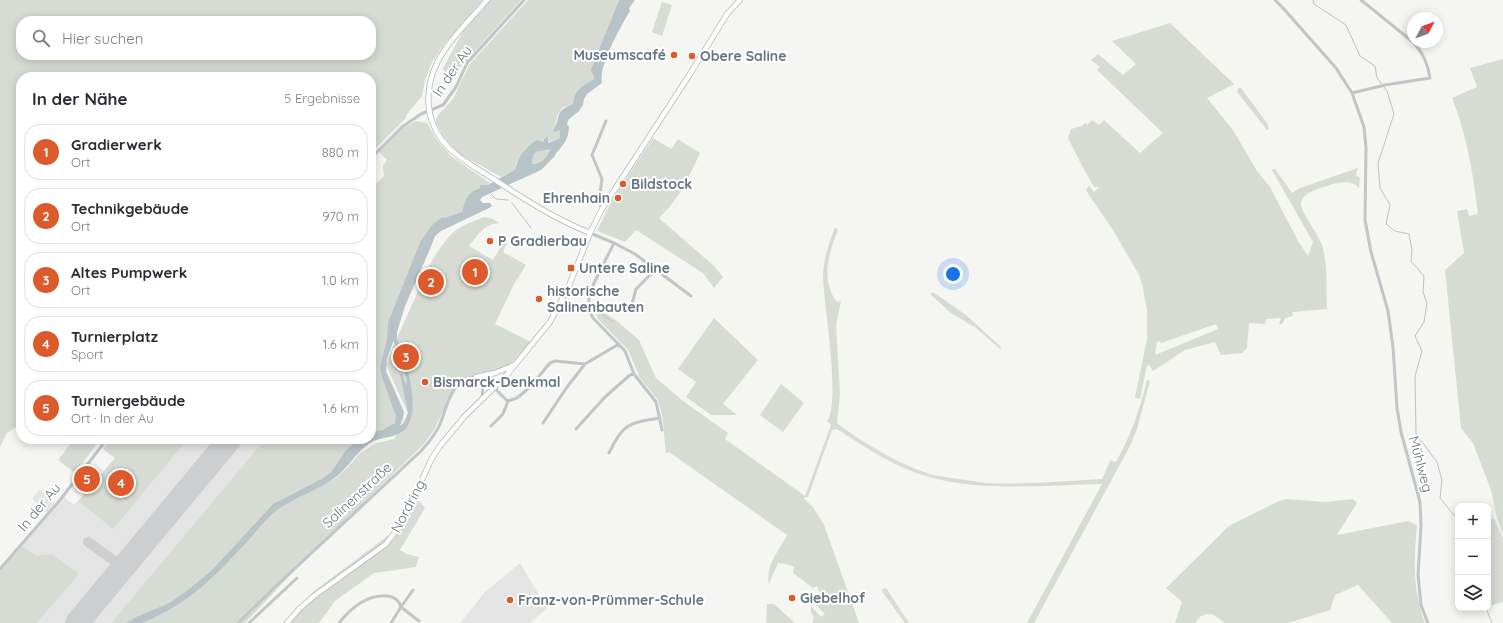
<!DOCTYPE html>
<html lang="de">
<meta charset="utf-8">
<style>
:root{--surface:#fff;--page:#f2f2f3;--text:#2b2b33;--muted:#7c7c81;--line:#e1e1e2;--accent:#dc5a2c}
body{margin:0;font-family:Quicksand,sans-serif;background:var(--page);color:var(--text)}
.controls{position:absolute;right:12px;bottom:12px;display:grid;overflow:hidden;border-radius:8px;box-shadow:0 2px 10px #0003}
.controls button{width:36px;height:36px;display:grid;place-items:center;padding:0;border:0;border-bottom:1px solid var(--line);background:var(--surface);color:var(--text);font:20px sans-serif}
.compass{position:absolute;left:1407px;top:12px;width:36px;height:36px;border-radius:50%;background:var(--surface);box-shadow:0 2px 10px #0003;rotate:49deg}
.you{position:absolute;left:953px;top:274px;width:14px;height:14px;margin:-10px;border:3px solid #fff;border-radius:50%;background:#1a73e8;box-shadow:0 0 0 6px #1a73e833}
.badge{display:grid;place-items:center;width:26px;height:26px;border-radius:50%;background:var(--accent);color:#fff;font-size:13px;font-weight:700}
.pin{position:absolute;translate:-50% -50%;border:2px solid #fff;box-shadow:0 1px 4px #0006}
.list{margin:0;padding:0;list-style:none}
h2{display:flex;justify-content:space-between;align-items:center;height:52px;margin:0;padding:0 16px;font-size:17px}
h2 small{font-size:13px;font-weight:400;color:var(--muted)}
.list li{display:grid;grid-template-columns:26px 1fr auto;gap:12px;align-items:center;box-sizing:border-box;height:56px;margin:0 8px 8px;padding:0 8px;border:1px solid var(--line);border-radius:16px}
.list b{display:block;font-size:15px;white-space:nowrap}
.list p{margin:0;font-size:13px;white-space:nowrap;color:var(--muted)}
.list em{font-size:13px;font-style:normal;color:var(--muted)}
.icon{flex:none;width:22px;height:22px;fill:none;stroke:currentColor;stroke-width:2;stroke-linecap:round;stroke-linejoin:round}
.map{position:relative;flex:none;width:1503px;height:623px;overflow:hidden}
.search{position:absolute;background:var(--surface);box-shadow:0 2px 10px #0003;left:16px;top:16px;width:360px;height:44px;display:flex;align-items:center;gap:10px;box-sizing:border-box;padding:0 14px;border-radius:16px;color:var(--muted);font-size:15px}
.panel{position:absolute;background:var(--surface);box-shadow:0 2px 10px #0003;left:16px;top:72px;width:360px;height:372px;border-radius:16px}
.map>svg:first-child{display:block}
</style>
<div class="map">
<svg width="1503" height="623" viewBox="0 0 1503 623">
<rect width="100%" height="100%" fill="#f5f5f2"/>
<path fill="#e3e4e3" d="M188,439H265L111,623H37L78,574L37,556L22,546L64,497L74,505L78,501L113,528Z
M39,489L55,502L48,512L32,499Z
M520,563L547,608L530,623H460L485,592Z"/>
<path fill="#d6dcd3" fill-rule="evenodd" d="M0,0H483L446,42L432,62L425,80L422,96L407,114L405,119L371,153V77H21V424L7,433L0,447ZM21,21H371V55H21Z
M489,0H521L448,81L443,68L466,26Z
M528,0H619L591,69V71L594,77L593,80C583,84 573,93 573,104C570,105 566,106 563,107C557,112 555,125 555,132L559,130L560,132V138L525,149L516,163V169L501,177L458,153L443,136L436,123V119L439,114L453,99L469,65Z
M662,2L672,5L662,36L652,32Z
M1170,23L1234,84L1207,98L1233,130L1257,171L1270,187L1298,241L1308,256L1313,242L1272,170L1273,169H1275L1292,193L1300,188L1358,168V170H1357L1356,176L1360,177L1359,188C1351,180 1340,182 1330,185C1321,188 1301,192 1301,205C1301,212 1319,235 1322,245C1328,265 1326,288 1327,309L1292,312L1293,316L1285,318L1282,324H1279L1281,318L1266,319L1265,324L1249,323L1247,348L1242,353L1221,355L1215,342L1185,350L1153,371L1150,366L1147,365L1140,399L1135,398L1147,339V310L1143,288L1139,275L1113,230L1089,195L1086,190L1089,185L1094,192L1099,187H1094L1081,164L1068,138L1071,129L1082,126L1085,123L1087,125L1092,120L1099,125L1104,120L1140,153L1163,133L1097,70L1100,67L1091,60L1098,54L1123,75L1136,64L1112,41ZM1216,324L1218,329L1155,355L1157,342L1160,341L1161,343Z
M1503,59V535L1498,522L1491,490L1473,443L1461,428L1445,270L1464,253L1457,211L1467,209L1469,216L1478,214C1473,174 1467,135 1452,98L1477,87L1470,68Z
M1238,88H1241L1267,123L1269,128L1268,130H1267L1237,92Z
M416,121L427,123L437,140L452,157L490,183L488,185H480V188C467,192 465,200 462,212L444,218L442,217L432,225L420,242L388,322L387,339L380,366L382,378L391,401L397,419C392,429 380,430 371,431V189L384,176L383,166L387,160L379,152L403,128Z
M653,138L671,149L678,139L700,153C688,179 680,198 659,218L714,266L723,277L714,288L703,273L636,230L625,242L597,231L612,200Z
M549,148L550,150C547,157 540,165 532,164C534,146 535,153 549,148Z
M484,217L493,219L499,223C483,225 479,234 469,246L493,260L504,241L507,243L503,252L526,265L514,284L495,324L531,342L507,368L464,379L451,395L434,430L423,445L310,554L245,623H138L187,596L272,510L336,478L347,468L360,453L377,443L394,439L408,413L386,365L397,338L420,287C423,273 444,239 456,230C465,224 475,221 484,217Z
M835,227L838,230C829,252 820,281 837,302L841,301L836,325L840,394L837,423C858,440 911,472 939,476C953,478 970,481 986,483C1024,485 1063,481 1102,479L1111,459L1112,461L1116,462C1131,435 1140,409 1147,380L1150,381L1137,429L1130,446L1034,623H1027L1102,484C1031,485 961,496 895,464C875,454 856,441 837,429L832,430L808,497H805L804,499L813,507L824,525L859,623H812L814,618L811,612V606L821,617L825,614L816,605L821,597L817,586L813,588L793,573L794,567L790,565L778,563L769,584C765,565 779,551 787,535L669,452L666,453L662,414L657,399L640,378L628,350L598,319L593,305L617,321L639,340L656,378L683,401L728,433L725,439L805,496L831,425L827,421C841,402 824,306 823,278C823,260 829,243 835,227Z
M933,292L966,315L1001,347L1000,349L976,328L951,313L930,294Z
M714,318L758,360L723,404L737,415H711L686,397L696,382L678,369Z
M781,384L804,403L783,432L760,415Z
M74,439H96L99,441L75,473L58,460Z
M111,439H188L113,529L78,501L115,458L103,449Z
M265,439H359L346,450L331,472L323,478L273,504L211,571L185,592L169,603L136,617L126,623H111Z
M415,496L425,508L400,550L407,554L419,557L416,567L374,573L335,601L319,623H283L313,592L394,531Z
M1286,499L1326,502L1353,499L1357,503L1337,535L1408,521L1417,525C1414,562 1412,587 1425,623H1392L1358,585L1335,595L1330,610L1288,623H1225L1214,615L1207,614L1201,616L1195,623H1175L1182,602L1166,588L1229,526L1279,501Z
M1493,518L1495,520L1503,538V602L1488,606V521Z
M22,546L37,556L52,554L79,574L37,623H0V571Z
M886,588L909,623H905L881,590Z
M767,604H774L795,623H766Z"/>
<path fill="#b8c3c8" fill-rule="evenodd" d="M619,0H635L629,8L630,11C621,26 598,66 602,83L587,94L584,99L583,105L579,111L568,120L567,125L569,126C569,138 564,145 556,153L555,156L541,170L482,197L480,200L483,203H490L492,206L489,208L441,231L435,236L430,249L405,306L397,332V338L393,342L387,359L386,371L404,412L403,418L400,426L405,422L408,413L400,374L402,373L406,386L407,381L405,372L408,371L409,375C412,392 417,413 406,428C397,439 381,436 370,443C356,452 349,467 336,477C318,490 298,496 280,508C266,517 256,533 244,545C219,572 194,598 161,614C155,617 148,621 141,623C137,623 131,623 126,623L136,617L169,603L185,592L211,571L273,504L323,478L331,472L346,450L359,439H371V431L382,430L395,423L396,416L382,378L380,366L387,339L388,322L420,242L432,225L442,217L444,218L462,212C465,200 467,192 480,188V185H488L516,169C516,158 528,145 537,140L544,142V139L548,136V143L560,138V132L559,130L555,132L553,131C562,117 553,111 573,104C573,92 583,84 593,80L594,77L591,71V69ZM549,149L550,150C547,157 540,165 532,164C534,148 535,153 549,149Z"/>
<g fill="none" stroke-linecap="round" stroke-linejoin="round">
<path stroke="#b8c3c8" stroke-width="1" d="M1313,0L1314,4L1346,25L1360,56L1375,66L1377,78L1387,91L1394,114L1378,163L1380,188L1390,205L1386,224L1395,231L1409,234L1412,250L1411,261L1424,276L1423,292L1427,303L1424,322L1415,336L1422,351L1415,376L1416,434L1437,462L1442,480L1440,498L1458,520
M491,194L496,199L508,200
M512,203L531,228
M594,309L613,322
M1486,608L1492,623"/>
<path stroke="#b8c3c8" stroke-width="4" d="M395,340L403,358"/>
<path stroke="#ccced0" stroke-width="10" d="M88,542L123,567"/>
<path stroke="#ccced0" stroke-width="24" d="M77,623L230,439"/>
<g stroke="#b4b8bc" stroke-width="6">
<path id="secondary" d="M487,0C467,24 439,48 431,79C426,97 428,118 438,134C450,154 473,166 492,178C524,199 555,219 590,233
M476,377L495,373L512,366
M287,623L300,608L314,596L386,544L396,531L406,515L431,460L440,446L464,417L505,377L550,322L568,288L590,233L602,209L690,74L727,14L740,0"/>
</g>
<path stroke="#c1c5c8" stroke-width="3" d="M1275,0L1283,8L1336,68L1352,93L1364,127L1366,148L1365,220L1371,252L1388,311L1393,347L1397,408L1401,432L1420,502L1421,526L1418,575L1421,605L1428,623
M1361,0L1413,42
M1352,93L1385,85L1430,78C1428,64 1423,52 1413,42
M371,158L402,127L421,114L443,105L456,87L467,63L524,0
M602,209L599,201L602,179L592,155L606,121
M590,233L614,243L635,254L691,296
M614,243L594,283L589,298V310L593,318L625,351L634,374L656,402L662,430
M631,308L636,289L656,269
M478,378L483,386L482,398
M543,423L567,387L585,364L619,344
M491,426L503,414L508,401
M576,429L605,397L630,375L634,374
M609,453C623,423 629,423 660,418
M0,569L60,500L107,439
M401,607L413,590
M238,623L275,587L422,450C429,442 436,434 440,424C447,408 450,382 471,378C475,377 479,377 483,378C493,383 499,395 508,401L517,398L529,388L550,363L555,361L585,364
M249,623L297,578
M339,623C351,608 367,594 388,596C395,597 399,600 401,607
M391,623L401,607L419,621"/>
<use href="#secondary" stroke="#fff" stroke-width="4.5"/>
</g>
<g fill="#dc5a2c" stroke="#fff" stroke-width="1.5">
<circle cx="674" cy="55" r="4"/>
<circle cx="692" cy="56" r="4"/>
<circle cx="623" cy="184" r="4"/>
<circle cx="618" cy="198" r="4"/>
<circle cx="490" cy="241" r="4"/>
<rect x="567" y="264" width="8" height="8" rx="2"/>
<circle cx="539" cy="299" r="4"/>
<circle cx="425" cy="382" r="4"/>
<circle cx="792" cy="598" r="4"/>
<circle cx="510" cy="600" r="4"/>
</g>
<g text-anchor="middle" dominant-baseline="central" stroke-width="4" stroke-linejoin="round" paint-order="stroke">
<g font-size="14" font-weight="bold" fill="#667482" stroke="#fff" text-anchor="start">
<text x="666" y="55" text-anchor="end">Museumscafé</text>
<text x="700" y="56">Obere Saline</text>
<text x="631" y="184">Bildstock</text>
<text x="610" y="198" text-anchor="end">Ehrenhain</text>
<text x="498" y="241">P Gradierbau</text>
<text x="579" y="268">Untere Saline</text>
<text x="547" y="291">historische<tspan x="547" dy="16">Salinenbauten</tspan></text>
<text x="433" y="382">Bismarck-Denkmal</text>
<text x="800" y="598">Giebelhof</text>
<text x="518" y="600">Franz-von-Prümmer-Schule</text>
</g>
<g font-size="14" fill="#667482" stroke="#fff">
<text transform="translate(452 71) rotate(-56)">In der Au</text>
<text transform="translate(1421 464) rotate(75)">Mühlweg</text>
<text transform="translate(357 495) rotate(-43)">Salinenstraße</text>
<text transform="translate(408 506) rotate(-62)">Nordring</text>
<text transform="translate(39 507) rotate(-50)">In der Au</text>
</g>
</g>
</svg>
<div class="controls">
<button>+</button>
<button>−</button>
<button><svg class="icon" aria-label="layers" viewBox="0 0 24 24"><path d="M12 4l9 5-9 5-9-5zM3 14l9 5 9-5"/></svg></button>
</div>
<svg class="compass" viewBox="-18 -18 36 36"><path d="M0-13l5 13h-10z" fill="#e53935"/><path d="M0 13l5-13h-10z" fill="#7c7c81"/></svg>
<div class="you"></div>
<div class="pin badge" style="left:475px;top:272px">1</div>
<div class="pin badge" style="left:431px;top:282px">2</div>
<div class="pin badge" style="left:406px;top:357px">3</div>
<div class="pin badge" style="left:121px;top:483px">4</div>
<div class="pin badge" style="left:87px;top:479px">5</div>
<div class="search"><svg class="icon" aria-label="search" viewBox="0 0 24 24"><circle cx="10" cy="10" r="6"/><path d="M15 15l6 6"/></svg>Hier suchen</div>
<section class="panel">
<h2>In der Nähe<small>5 Ergebnisse</small></h2>
<ul class="list">
<li><span class="badge">1</span><div><b>Gradierwerk</b><p>Ort</p></div><em>880 m</em></li>
<li><span class="badge">2</span><div><b>Technikgebäude</b><p>Ort</p></div><em>970 m</em></li>
<li><span class="badge">3</span><div><b>Altes Pumpwerk</b><p>Ort</p></div><em>1.0 km</em></li>
<li><span class="badge">4</span><div><b>Turnierplatz</b><p>Sport</p></div><em>1.6 km</em></li>
<li><span class="badge">5</span><div><b>Turniergebäude</b><p>Ort · In der Au</p></div><em>1.6 km</em></li>
</ul>
</section>
</div>
